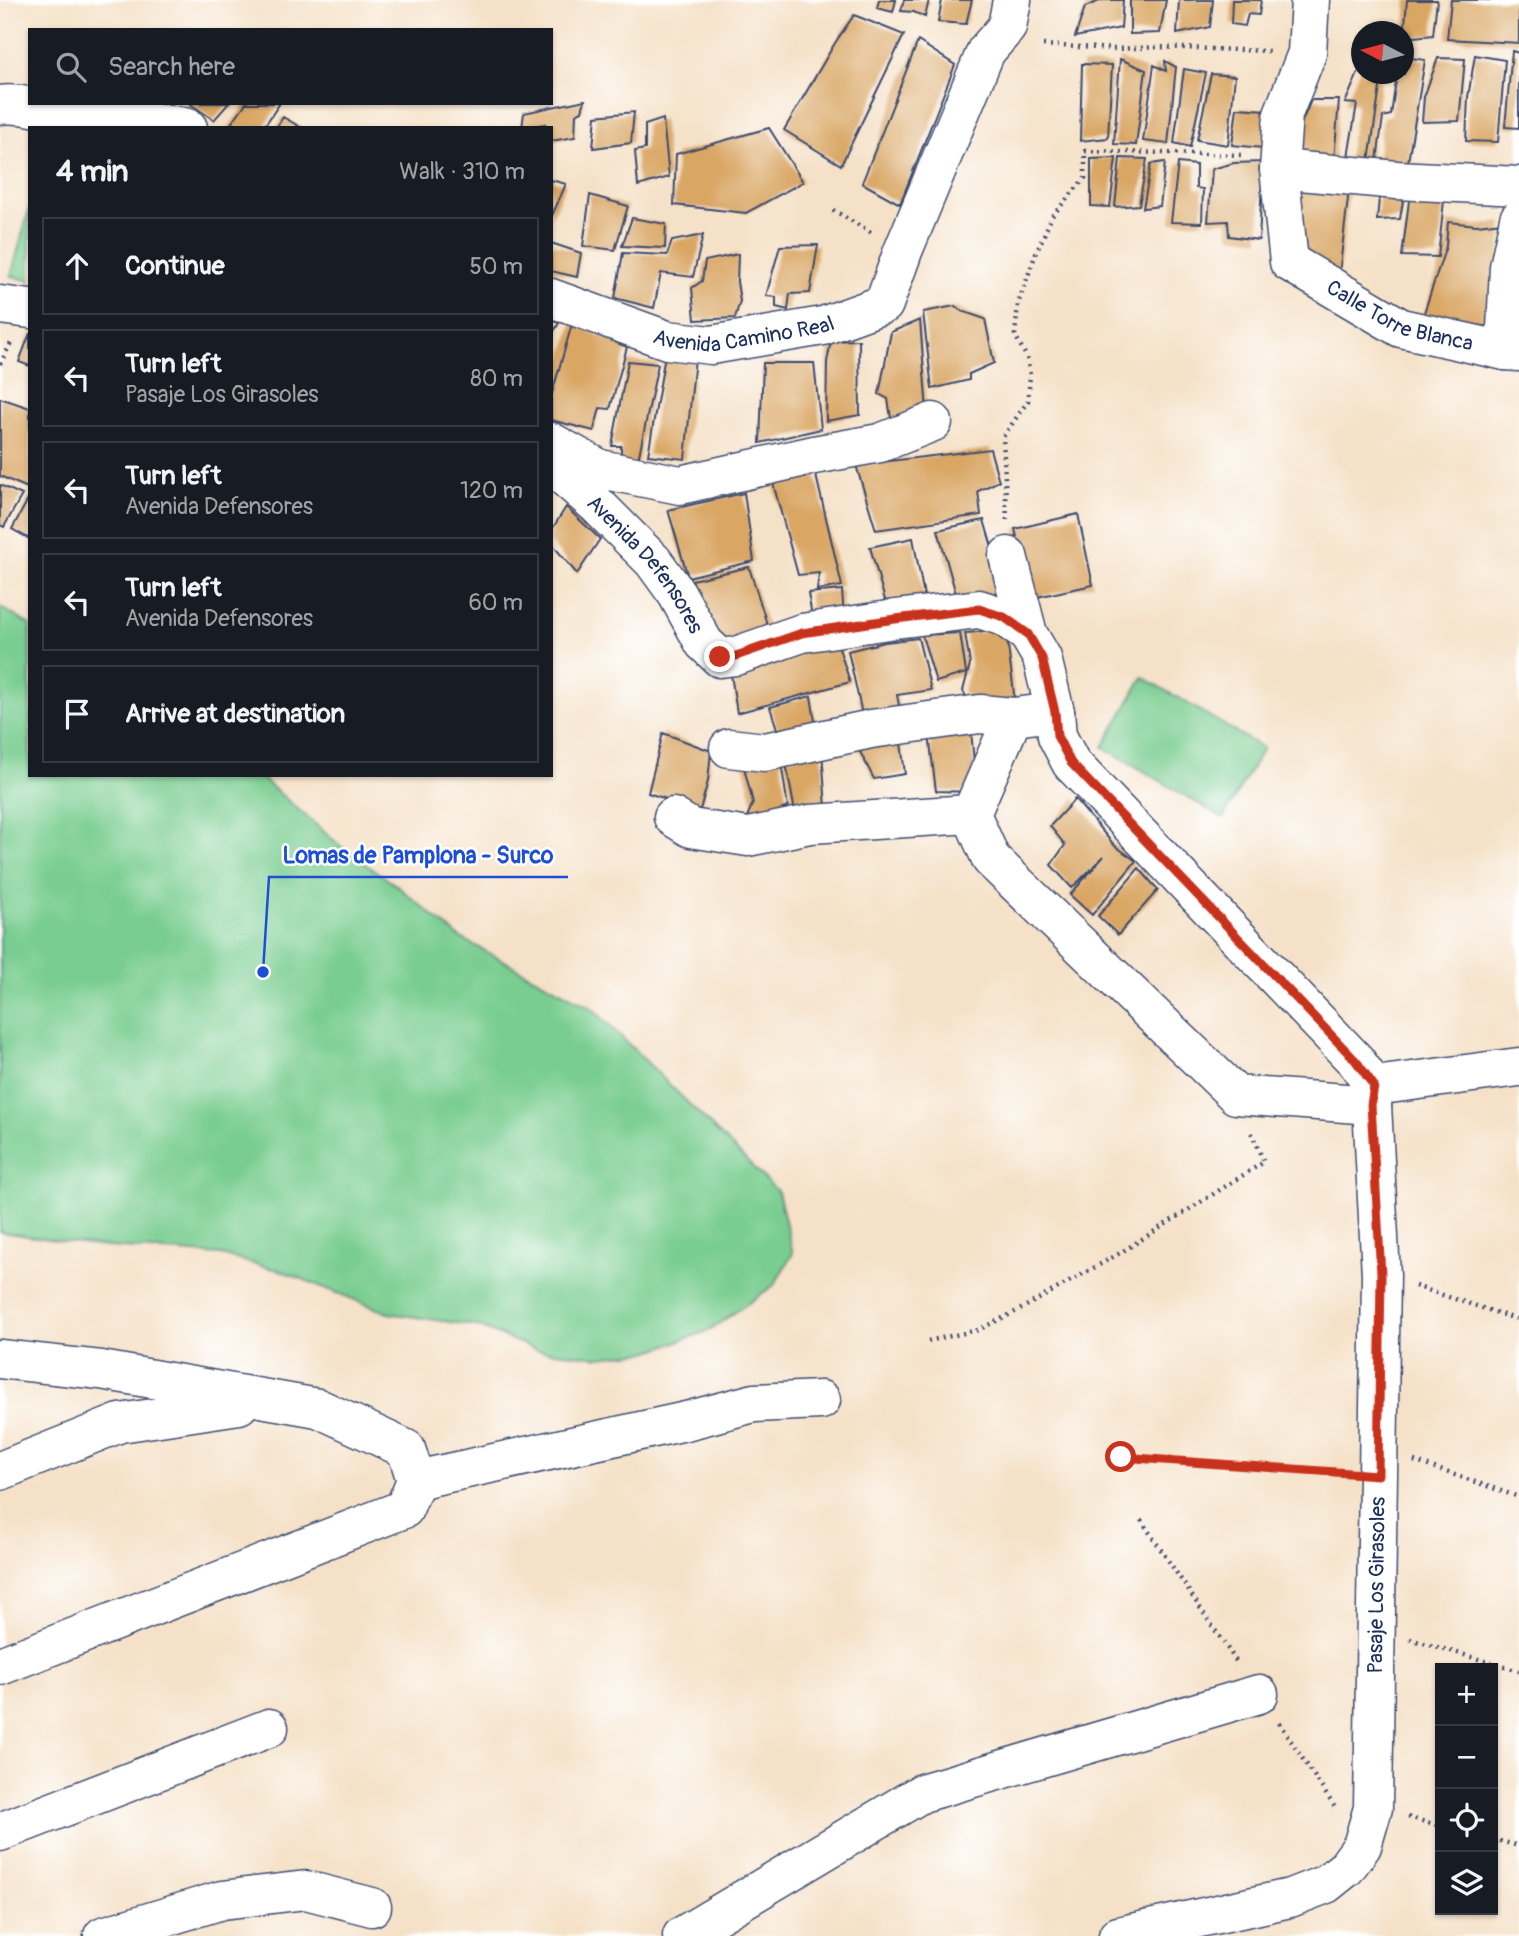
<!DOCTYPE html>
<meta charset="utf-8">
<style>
:root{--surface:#171b24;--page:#20242c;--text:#f1f3f6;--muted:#9ea1a6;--line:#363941}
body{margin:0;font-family:Pangolin,sans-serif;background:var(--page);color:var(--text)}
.controls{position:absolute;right:21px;bottom:21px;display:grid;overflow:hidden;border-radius:0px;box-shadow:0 2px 5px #0004}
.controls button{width:63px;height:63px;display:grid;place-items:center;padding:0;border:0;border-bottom:2px solid var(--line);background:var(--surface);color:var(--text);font:35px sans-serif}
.compass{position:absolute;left:1351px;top:21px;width:63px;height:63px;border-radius:50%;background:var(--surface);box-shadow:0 2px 5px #0004;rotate:276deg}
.stop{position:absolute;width:21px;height:21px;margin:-16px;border:5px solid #c8321e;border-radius:50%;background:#fff}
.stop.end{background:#c8321e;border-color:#fff;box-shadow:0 2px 7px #0008}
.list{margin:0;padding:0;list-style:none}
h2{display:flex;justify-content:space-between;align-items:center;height:91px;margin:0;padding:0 28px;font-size:30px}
h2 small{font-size:23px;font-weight:400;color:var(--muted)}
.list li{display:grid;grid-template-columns:46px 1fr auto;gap:21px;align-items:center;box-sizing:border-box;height:98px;margin:0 14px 14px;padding:0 14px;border:2px solid var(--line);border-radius:0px}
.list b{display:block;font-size:26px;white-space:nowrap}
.list p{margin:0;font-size:23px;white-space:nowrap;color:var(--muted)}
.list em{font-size:23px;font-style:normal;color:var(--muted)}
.icon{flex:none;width:38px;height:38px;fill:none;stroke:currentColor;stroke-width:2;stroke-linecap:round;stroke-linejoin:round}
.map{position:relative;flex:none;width:1519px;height:1936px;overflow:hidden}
.search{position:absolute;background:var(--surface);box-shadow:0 2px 5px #0004;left:28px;top:28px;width:525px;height:77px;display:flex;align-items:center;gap:18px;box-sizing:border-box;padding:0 24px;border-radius:0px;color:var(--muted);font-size:26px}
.panel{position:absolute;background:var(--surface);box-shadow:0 2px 5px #0004;left:28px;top:126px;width:525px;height:651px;border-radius:0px}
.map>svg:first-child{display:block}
</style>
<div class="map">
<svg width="1519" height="1936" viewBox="0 0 1519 1936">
<rect width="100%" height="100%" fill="#fff"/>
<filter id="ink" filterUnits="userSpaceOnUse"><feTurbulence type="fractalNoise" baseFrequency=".0143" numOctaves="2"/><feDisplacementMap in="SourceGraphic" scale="14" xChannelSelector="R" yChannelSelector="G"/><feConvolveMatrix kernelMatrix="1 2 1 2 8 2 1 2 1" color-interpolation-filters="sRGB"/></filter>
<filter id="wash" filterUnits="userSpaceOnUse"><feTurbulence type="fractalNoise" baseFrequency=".00686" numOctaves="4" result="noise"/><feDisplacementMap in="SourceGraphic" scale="28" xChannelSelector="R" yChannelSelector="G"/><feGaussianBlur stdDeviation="1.57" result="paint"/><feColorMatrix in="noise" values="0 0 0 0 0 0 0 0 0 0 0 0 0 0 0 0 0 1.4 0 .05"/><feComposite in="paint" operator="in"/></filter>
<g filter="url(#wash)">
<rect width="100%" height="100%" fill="#f5e1c7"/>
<path fill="#79cd90" stroke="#4a7e77" stroke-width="2" d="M30,206V281L11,276Z
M0,607L30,625V775H256L264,780L345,850L396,885L459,937L592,1008L778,1192L793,1253L774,1285L708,1331L647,1352L599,1357L537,1350L477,1326L388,1313L282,1271L221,1255L96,1246L0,1232Z
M1143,677L1263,748L1223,818L1103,747Z"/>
<g id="blocks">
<path fill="#d9a663" d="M879,0H896L893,12L877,8Z
M904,0H929L925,17L914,12L901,11Z
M942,0H972L966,24L938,22Z
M1102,0H1123L1121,28L1075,37L1085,7Z
M1130,0H1166L1160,33L1130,34Z
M1179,0H1213L1210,27L1177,34Z
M1232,0H1261L1259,15L1248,14L1245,26L1231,24Z
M1407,0H1437L1433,35L1404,38Z
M1451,0H1519V43L1447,39Z
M854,15L904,35L841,165L784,130L835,43Z
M918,41L955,65L900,204L862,183Z
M1512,51L1519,53V128L1505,127Z
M1475,55L1505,60L1498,142L1466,141L1468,97Z
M1404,57L1425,60L1406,174L1376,167L1383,117L1391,115L1397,74H1404Z
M1438,58L1465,59L1459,121L1422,122L1424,97Z
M1120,59L1146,70L1136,145L1114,144Z
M1165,61L1176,67L1168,144L1143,141L1154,65L1166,71Z
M1082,64L1112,65L1108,138L1080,141Z
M1362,64V74H1382L1369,161L1347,163L1357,104L1345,103Z
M1184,69L1206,73L1190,147L1174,143Z
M1211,74L1235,76L1228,145L1197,140Z
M585,100L582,111L576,114L575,137L551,141V128H546L545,124L522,128L524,113Z
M1311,100H1339L1334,161L1293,162L1295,138Z
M189,103H229L214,120Z
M246,103H280L263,128H228Z
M1237,108L1266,110L1263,148L1232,145Z
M634,112L631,143L593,148L596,116Z
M283,117L302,128H276Z
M663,119L669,177L638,186L635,151L645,149V125Z
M769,128L803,182L746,213L674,205L676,154Z
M1116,158L1110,207L1091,206V159Z
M1120,158L1147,159L1139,205L1115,207Z
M1165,162L1160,206L1143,208L1151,164Z
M1263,162L1259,240L1229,236L1228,221L1208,222L1212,169L1234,163Z
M1178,163L1196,165V188L1203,189L1202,223L1171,222Z
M1297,175L1350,181L1339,275L1298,251Z
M551,180L566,184L551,218Z
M1411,185L1445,191L1438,257L1402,256Z
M1380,188L1405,189L1400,219L1377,220Z
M590,195L628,206L615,250L583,246Z
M632,218L666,224L665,248L622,246Z
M1448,222L1477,225L1503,222L1494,328L1423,316L1446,246Z
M703,235L693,277L661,273L654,308L615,298L623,253L667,255L672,241Z
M551,243L581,253L577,277L551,271Z
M818,245L810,293L790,294L788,310L776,307V297L766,296L780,246Z
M738,254L737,282L740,301L735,318L695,320L692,288L702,281L705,261Z
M955,306L962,311L985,319L994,363L969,374V380L932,389L923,312Z
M551,320L559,323L551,336Z
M920,320L927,412L891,418L888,399L879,394L891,332Z
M572,324L627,347L610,409L600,408L594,431L551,420V397Z
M30,333V366L19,362Z
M859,340L860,415L826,421L827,362L831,341Z
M665,355L695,358L685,459L648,455Z
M628,361L658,364L637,465L621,461V446H612Z
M763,363H814L821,429L760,443Z
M0,398L30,408V489L0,476Z
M990,449L999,481L978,491L981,515L876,530L856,465Z
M815,471L842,586L817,590L819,573L798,575L773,483Z
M0,485L22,495L4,527L0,525Z
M744,493L754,561L688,577L668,510Z
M30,496V539L12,529Z
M566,507L600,539L577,574L551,543V531Z
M1078,514L1093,585L1032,598L1015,529Z
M984,520L1005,591L958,601L938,530Z
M913,538L925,601L887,607L870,547Z
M749,567L771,637L718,642L692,580Z
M842,590L844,619L813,622L808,593Z
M1006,630L1015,702L972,708L963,691L970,664L965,633Z
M960,633L966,673L936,682L922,635Z
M918,638L931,690L897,695L902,721L864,723L848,651L885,642Z
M838,645L850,682L737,713L730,668Z
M811,696L816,727L779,735L770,707Z
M970,721L977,792L936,791L928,727Z
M663,733L711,751L708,781L700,810L648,793Z
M900,735L905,774L874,779L856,744Z
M822,750L826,809L796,817L785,758Z
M741,756H780L788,807L744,824L753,803Z
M1075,799L1114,845L1136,861L1092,915L1070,895L1104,856L1072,888L1051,865L1065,845L1050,826Z
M1139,868L1158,890L1118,935L1098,916Z"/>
</g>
</g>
<g filter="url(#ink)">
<use href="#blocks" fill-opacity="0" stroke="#3c4a6e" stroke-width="2"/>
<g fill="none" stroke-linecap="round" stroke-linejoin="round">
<g stroke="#3c4a6e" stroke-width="41">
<g id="minor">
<path id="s1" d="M1310,0L1307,53L1283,114L1279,169L1289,262L1401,328L1505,351L1519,352"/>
<path d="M0,105C21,102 43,110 64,113C105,120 147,118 188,128"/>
<path d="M1279,169L1397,180L1519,186"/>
<path id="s2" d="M551,298L667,340L711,345L823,326L884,304L903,251L986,51L1007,27L1012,0"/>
<path d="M0,305L30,309"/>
<path d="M1505,351L1509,267L1519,219"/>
<path d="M551,442L600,469L680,485L814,455L880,443L933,422"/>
<path id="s3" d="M551,465L598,506L653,561L677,594L704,643L720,658L736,656L802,633L895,619L979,609L1004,617L1028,634L1042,658L1055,712L1057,736L1071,763L1356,1061L1374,1086"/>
<path d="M1008,556L1028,634"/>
<path d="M1055,712L1013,717L971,814L991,859L1236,1095L1372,1105"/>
<path d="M729,748L765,752L871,729L980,714L1013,717"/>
<path d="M673,817L691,828L748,837L810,824L971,814"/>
<path d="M1374,1086L1519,1067"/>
<path d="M0,1359L101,1370L318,1408L406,1449L416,1480L404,1509L0,1666"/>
<path d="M0,1471L120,1423L239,1405"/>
<path d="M416,1480L686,1421L754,1403L821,1400"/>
<path d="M0,1832L269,1728"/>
<path d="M103,1936L222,1900L306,1890L372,1907"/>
<path d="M682,1936L922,1793L1259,1694"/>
<path id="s4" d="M1118,1936L1290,1898L1326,1884L1346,1868L1362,1846L1373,1808L1381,1275L1372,1105L1374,1086"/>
</g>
</g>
<path stroke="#3c4a6e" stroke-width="4.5" stroke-dasharray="2 5" stroke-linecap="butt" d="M1043,45L1115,49L1158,47L1270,51
M833,210L872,233
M0,364L11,343
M1007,520L1003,437L1028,401L1030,375L1027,358L1015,335L1018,304L1035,256L1052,216L1085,178V151L1243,155
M1415,1286L1519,1320
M928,1341L978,1330L1021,1309L1120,1253L1264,1162L1251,1132
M1121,1457L1342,1473
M1414,1461L1519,1497
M1141,1520L1238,1664
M1410,1639L1519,1671
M1279,1723L1336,1809
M1408,1817L1440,1826
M1493,1839L1519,1846"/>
<use href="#minor" stroke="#fff" stroke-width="38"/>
</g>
</g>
<g fill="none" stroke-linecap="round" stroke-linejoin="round" filter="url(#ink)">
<path stroke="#c8321e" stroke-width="9" d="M720,657L736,656L802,633L895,619L979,609L1004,617L1028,634L1042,658L1055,712L1057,736L1071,763L1356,1061L1374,1086L1371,1105L1381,1275L1378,1475L1121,1457"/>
</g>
<g text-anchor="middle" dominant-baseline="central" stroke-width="5" stroke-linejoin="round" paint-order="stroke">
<g font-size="21" fill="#1b2f5e" stroke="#fff">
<text stroke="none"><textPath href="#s1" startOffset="392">Calle Torre Blanca</textPath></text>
<text stroke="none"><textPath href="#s2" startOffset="201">Avenida Camino Real</textPath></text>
<text stroke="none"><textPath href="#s3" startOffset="138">Avenida Defensores</textPath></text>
<text stroke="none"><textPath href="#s4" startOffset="530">Pasaje Los Girasoles</textPath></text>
</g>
</g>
<path fill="none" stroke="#1d4ed8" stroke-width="2.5" d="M263 972L269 877H568"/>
<circle fill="#1d4ed8" stroke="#fff" stroke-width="2.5" cx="263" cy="972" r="7"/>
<g font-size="23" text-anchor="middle" font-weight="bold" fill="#1d4ed8" stroke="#fff" stroke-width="5" stroke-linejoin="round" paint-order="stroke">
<text x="418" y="863">Lomas de Pamplona - Surco</text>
</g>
</svg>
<div class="controls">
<button>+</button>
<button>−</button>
<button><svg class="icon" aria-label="locate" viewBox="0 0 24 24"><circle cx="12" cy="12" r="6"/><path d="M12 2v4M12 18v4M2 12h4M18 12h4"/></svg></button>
<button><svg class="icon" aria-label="layers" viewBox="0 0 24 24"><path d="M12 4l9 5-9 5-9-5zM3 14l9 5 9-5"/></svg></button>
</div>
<svg class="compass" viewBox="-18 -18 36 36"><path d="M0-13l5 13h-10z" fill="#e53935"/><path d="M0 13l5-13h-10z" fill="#9ea1a6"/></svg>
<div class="stop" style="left:1121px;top:1457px"></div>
<div class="stop end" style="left:720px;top:657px"></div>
<div class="search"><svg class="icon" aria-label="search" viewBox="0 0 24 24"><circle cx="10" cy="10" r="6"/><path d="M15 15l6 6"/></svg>Search here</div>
<section class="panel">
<h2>4 min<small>Walk · 310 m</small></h2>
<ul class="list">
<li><svg class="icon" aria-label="ahead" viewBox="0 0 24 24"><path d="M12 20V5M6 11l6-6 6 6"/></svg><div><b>Continue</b></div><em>50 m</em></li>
<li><svg class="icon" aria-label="left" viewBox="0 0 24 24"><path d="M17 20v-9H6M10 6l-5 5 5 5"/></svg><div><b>Turn left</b><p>Pasaje Los Girasoles</p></div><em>80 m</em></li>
<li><svg class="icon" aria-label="left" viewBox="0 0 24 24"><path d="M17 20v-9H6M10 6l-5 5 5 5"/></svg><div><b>Turn left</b><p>Avenida Defensores</p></div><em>120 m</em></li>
<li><svg class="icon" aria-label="left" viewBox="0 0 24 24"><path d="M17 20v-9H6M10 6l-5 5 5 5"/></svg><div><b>Turn left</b><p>Avenida Defensores</p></div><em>60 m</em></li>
<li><svg class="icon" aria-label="arrive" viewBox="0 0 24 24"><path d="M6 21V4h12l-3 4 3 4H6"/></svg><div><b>Arrive at destination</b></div></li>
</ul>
</section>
</div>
